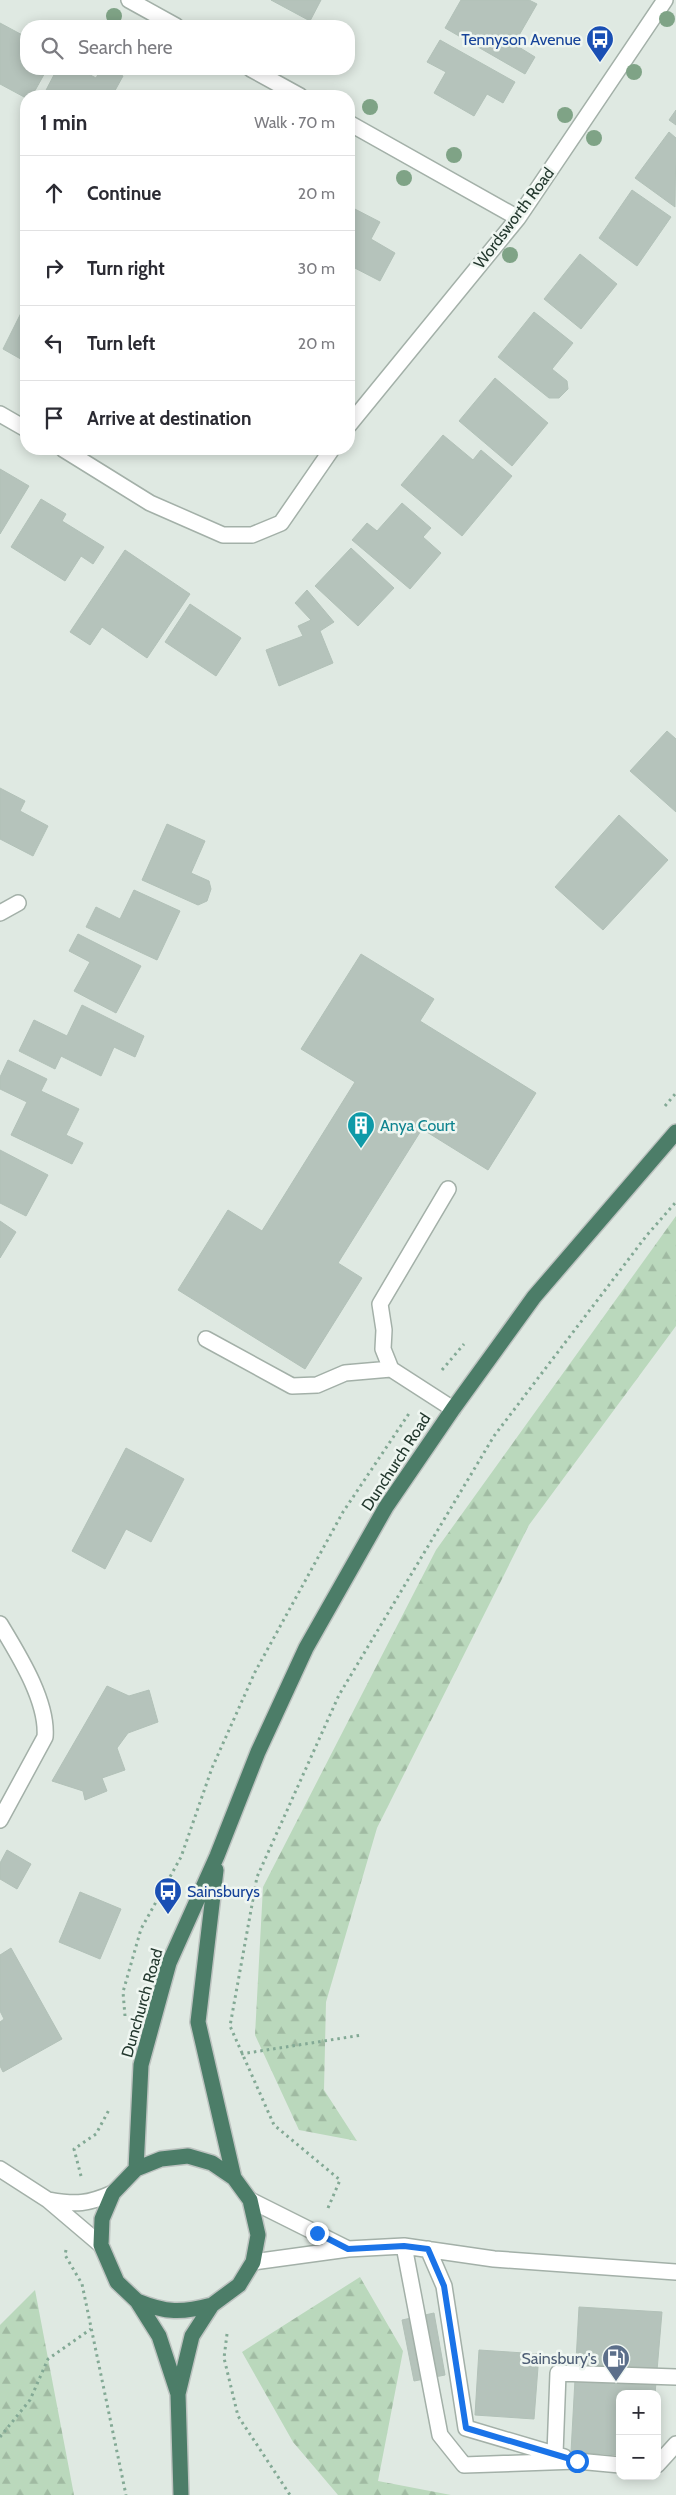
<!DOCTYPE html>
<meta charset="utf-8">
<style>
:root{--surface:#fff;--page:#f7f7f7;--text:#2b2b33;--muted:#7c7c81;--line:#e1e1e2}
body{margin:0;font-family:Cabin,sans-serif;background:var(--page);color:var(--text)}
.controls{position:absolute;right:15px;bottom:15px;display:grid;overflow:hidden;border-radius:10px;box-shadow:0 2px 12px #0003}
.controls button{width:45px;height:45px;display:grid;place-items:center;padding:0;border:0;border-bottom:1px solid var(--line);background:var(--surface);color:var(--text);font:25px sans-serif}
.stop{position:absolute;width:15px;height:15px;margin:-11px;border:4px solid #1a73e8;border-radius:50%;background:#fff}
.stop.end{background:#1a73e8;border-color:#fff;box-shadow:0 1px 5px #0008}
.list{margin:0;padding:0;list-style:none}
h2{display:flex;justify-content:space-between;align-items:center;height:65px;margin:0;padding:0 20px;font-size:21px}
h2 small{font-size:16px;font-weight:400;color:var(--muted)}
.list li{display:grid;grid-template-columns:32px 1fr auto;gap:15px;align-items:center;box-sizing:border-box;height:75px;padding:0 20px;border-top:1px solid var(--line)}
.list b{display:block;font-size:19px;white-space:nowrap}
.list em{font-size:16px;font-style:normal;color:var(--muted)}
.icon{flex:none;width:28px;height:28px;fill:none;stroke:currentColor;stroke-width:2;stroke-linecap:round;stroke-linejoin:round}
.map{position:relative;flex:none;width:676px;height:2495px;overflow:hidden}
.search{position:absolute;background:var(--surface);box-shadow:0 2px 12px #0003;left:20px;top:20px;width:335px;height:55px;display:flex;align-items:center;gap:12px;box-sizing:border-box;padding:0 18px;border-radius:20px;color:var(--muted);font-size:19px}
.panel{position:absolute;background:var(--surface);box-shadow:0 2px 12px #0003;left:20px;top:90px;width:335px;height:365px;border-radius:20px}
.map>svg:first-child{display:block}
</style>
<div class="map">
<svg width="676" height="2495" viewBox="0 0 676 2495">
<defs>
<pattern id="forest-firs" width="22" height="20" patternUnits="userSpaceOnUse" patternTransform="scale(1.25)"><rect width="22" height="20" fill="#bad8bc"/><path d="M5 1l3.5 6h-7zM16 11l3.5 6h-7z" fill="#a0baa2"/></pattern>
</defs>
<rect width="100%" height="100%" fill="#dfe9e2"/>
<path fill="url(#forest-firs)" d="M676,1216V1326L529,1525L377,1828L326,2002L324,2090L357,2141L299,2130L255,2035L263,1887L436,1550Z
M360,2277L403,2351L378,2481L451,2495H338L293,2442L242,2352Z
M35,2290L74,2495H0V2325Z"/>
<path fill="#b5c3bb" stroke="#b2c1b8" d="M271,0H321L310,21Z
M461,0H529L537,4L514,44L535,57L525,74L445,28Z
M0,23L26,37V69H47L32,96H26V98L0,84Z
M440,40L515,82L503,103L487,94L474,116L434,93L446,72L427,62Z
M57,69H79L96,78L101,69H109L123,76L112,96H43Z
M676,110V125L669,120Z
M669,132L676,138L675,207L635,178Z
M632,190L671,217L637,266L599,238Z
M349,206L380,222L371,239L395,253L380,281L349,265Z
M580,254L617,284L581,329L544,299Z
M26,303V362L3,349Z
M534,312L573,343L552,369L567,381L568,389L559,398H549L498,357Z
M495,378L548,423L512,466L459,421Z
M443,435L473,460L481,450L512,476L462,536L401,485Z
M0,469L29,486L0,534Z
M41,499L66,514L62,521L104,547L93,564L81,556L65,581L11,547Z
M402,503L431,528L423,537L441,553L410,589L352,540L367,523L377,531Z
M351,548L394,588L358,626L315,586Z
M125,550L190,594L147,658L102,627L90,645L70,632Z
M307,590L334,622L320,631L333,663L279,686L266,650L303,636L298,626L311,620L295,603Z
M190,604L241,638L216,676L165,642Z
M667,731L676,739V812L630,771Z
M0,788L25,801L20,811L48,826L33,856L0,839Z
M619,815L668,860L603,930L555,887Z
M167,824L205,841L191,873L209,881L211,889L207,901L198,905L142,880Z
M134,890L180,911L157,960L86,927L96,907L120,919Z
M78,934L141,966L116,1013L74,991L90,962L69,951Z
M361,954L434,999L420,1021L536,1093L488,1170L422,1129L338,1263L362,1278L305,1369L178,1290L228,1210L262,1231L355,1082L301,1049Z
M82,1005L144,1036L135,1057L114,1047L101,1076L61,1056L55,1069L19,1051L34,1020L67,1036Z
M8,1060L47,1079L41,1091L79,1109L66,1135L83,1143L72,1164L11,1135L27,1102L0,1089V1077Z
M0,1150L48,1175L26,1216L0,1203Z
M0,1221L16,1232L0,1258Z
M126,1448L184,1479L151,1542L126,1529L105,1569L72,1551Z
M107,1686L129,1696L149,1690L158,1722L128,1733L117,1748L125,1770L102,1778L107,1791L85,1800L83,1791L52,1781Z
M7,1850L31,1864L17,1889L0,1879V1863Z
M80,1892L121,1909L100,1959L59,1942Z
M11,1948L62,2039L3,2072L0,2066V2022L4,2019L0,2011V1955Z
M579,2307L662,2312L655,2394H620V2455L571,2452Z
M434,2313L445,2375L414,2381L402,2320Z
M479,2350L539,2354L534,2419L475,2415Z"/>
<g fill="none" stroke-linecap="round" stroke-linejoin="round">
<g stroke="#a3b0a8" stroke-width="18">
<path id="service" d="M448,1189L380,1304L384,1330L383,1349L391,1369L453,1409
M206,1339L292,1386L317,1385L345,1373L391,1369
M0,1624C18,1654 48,1701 45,1737L0,1820
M250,2200L348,2249
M404,2246L440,2435L464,2465L577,2461L620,2465
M428,2249L444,2286L466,2428L564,2457
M253,2262L348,2249L404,2246L494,2259L676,2272
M555,2454L558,2373L676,2377
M657,2465L676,2444"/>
</g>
<g stroke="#a3b0a8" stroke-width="18">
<path id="minor" d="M129,0L176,26
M251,69L300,96
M349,123L518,218
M0,414L26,429
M349,425L518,218L665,0
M63,449L150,503L223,535H252L281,523L332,449
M0,913L18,903
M0,2169L48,2200L101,2245
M49,2200C76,2205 88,2204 113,2193"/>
</g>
<g stroke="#bdc3c0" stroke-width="18">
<path id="trunk" d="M216,1870L198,2022L234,2178
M136,2169L141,2065L169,1963L217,1856L258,1752L306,1648L386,1507L453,1409L534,1297L676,1132
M137,2301C166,2313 182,2313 212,2305
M178,2394L159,2336L137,2301L117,2282L101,2245L102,2219L113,2193L136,2169L161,2159L188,2156L212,2163L234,2178L250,2200L258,2235L253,2262L239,2285L212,2305L192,2336L178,2394L181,2495"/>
</g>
<path stroke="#83a995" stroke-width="3" stroke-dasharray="2.5 4" stroke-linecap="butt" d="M665,1106L676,1093
M442,1370L464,1344
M125,2016L123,1992L141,1929L181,1857L212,1768L255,1672L343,1512L410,1412
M241,2054L362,2035
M81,2176L74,2149L96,2134L110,2108
M328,2208L340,2180L274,2125L230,2026L257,1877L339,1695L494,1436L647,1235L676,1202
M66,2250L65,2255L82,2284L126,2495
M227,2334L224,2358L238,2416L290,2495
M0,2437L30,2400L48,2359L91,2329"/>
<use href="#service" stroke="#fff" stroke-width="15"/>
<use href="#minor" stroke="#fff" stroke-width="15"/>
<use href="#trunk" stroke="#4c7d68" stroke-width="15"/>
</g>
<g fill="#7fa386">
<circle cx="114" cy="16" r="8"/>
<circle cx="667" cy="19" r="8"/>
<circle cx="634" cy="72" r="8"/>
<circle cx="370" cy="107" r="8"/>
<circle cx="565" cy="115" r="8"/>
<circle cx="594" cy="138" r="8"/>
<circle cx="454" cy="155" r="8"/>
<circle cx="404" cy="178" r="8"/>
<circle cx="510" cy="255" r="8"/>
</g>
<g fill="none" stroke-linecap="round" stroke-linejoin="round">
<path stroke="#1a73e8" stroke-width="6" d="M317,2233L348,2249L404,2246L428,2249L444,2286L466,2428L577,2461"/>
</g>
<defs>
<g id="bus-pin" transform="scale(1.4375)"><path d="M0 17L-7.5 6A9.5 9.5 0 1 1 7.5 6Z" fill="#1a4fb4" stroke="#eff6f1"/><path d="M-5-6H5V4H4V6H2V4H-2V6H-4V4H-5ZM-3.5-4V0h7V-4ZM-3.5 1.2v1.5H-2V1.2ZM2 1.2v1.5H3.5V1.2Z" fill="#fff"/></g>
<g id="building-pin" transform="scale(1.4375)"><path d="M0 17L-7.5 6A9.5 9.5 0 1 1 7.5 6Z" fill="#0f9aa8" stroke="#eff6f1"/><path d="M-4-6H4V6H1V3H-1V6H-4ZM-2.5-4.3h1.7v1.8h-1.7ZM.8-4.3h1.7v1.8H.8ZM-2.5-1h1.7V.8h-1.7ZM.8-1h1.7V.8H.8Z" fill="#fff"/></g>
<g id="fuel-pin" transform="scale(1.4375)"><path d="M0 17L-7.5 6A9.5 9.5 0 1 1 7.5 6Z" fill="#5c6f8a" stroke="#eff6f1"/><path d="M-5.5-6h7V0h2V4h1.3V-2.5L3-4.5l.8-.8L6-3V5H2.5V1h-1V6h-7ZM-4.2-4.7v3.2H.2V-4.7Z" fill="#fff"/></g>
</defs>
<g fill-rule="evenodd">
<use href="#bus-pin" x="600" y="39"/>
<use href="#building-pin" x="361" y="1125"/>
<use href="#bus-pin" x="168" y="1891"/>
<use href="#fuel-pin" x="616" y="2358"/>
</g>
<g text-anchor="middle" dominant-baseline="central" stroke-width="5" stroke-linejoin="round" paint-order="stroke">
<g font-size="16" fill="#164399" stroke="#eff6f1" text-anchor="end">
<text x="581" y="39">Tennyson Avenue</text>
<text x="187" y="1891" text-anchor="start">Sainsburys</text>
</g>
<g font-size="16" fill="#22372d" stroke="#eff6f1">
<text transform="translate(514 218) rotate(-53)">Wordsworth Road</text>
<text transform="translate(396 1462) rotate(-57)">Dunchurch Road</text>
<text transform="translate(142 2003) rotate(-74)">Dunchurch Road</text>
</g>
<g font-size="16" fill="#0d838f" stroke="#eff6f1" text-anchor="start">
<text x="380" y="1125">Anya Court</text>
</g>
<g font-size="16" fill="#4e5e75" stroke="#eff6f1" text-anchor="end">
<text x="597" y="2358">Sainsbury's</text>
</g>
</g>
</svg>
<div class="controls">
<button>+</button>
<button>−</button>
</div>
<div class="stop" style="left:577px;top:2461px"></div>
<div class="stop end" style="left:317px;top:2233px"></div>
<div class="search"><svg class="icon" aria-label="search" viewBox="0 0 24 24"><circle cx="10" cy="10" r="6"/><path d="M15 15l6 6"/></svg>Search here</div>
<section class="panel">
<h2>1 min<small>Walk · 70 m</small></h2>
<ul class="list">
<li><svg class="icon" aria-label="ahead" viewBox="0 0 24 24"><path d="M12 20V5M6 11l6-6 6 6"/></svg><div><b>Continue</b></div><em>20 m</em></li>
<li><svg class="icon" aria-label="right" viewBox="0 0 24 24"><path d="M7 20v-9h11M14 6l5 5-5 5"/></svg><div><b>Turn right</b></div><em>30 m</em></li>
<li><svg class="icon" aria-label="left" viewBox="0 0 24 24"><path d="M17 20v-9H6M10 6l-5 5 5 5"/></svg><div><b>Turn left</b></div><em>20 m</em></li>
<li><svg class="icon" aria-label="arrive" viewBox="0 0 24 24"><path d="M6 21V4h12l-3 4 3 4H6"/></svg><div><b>Arrive at destination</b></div></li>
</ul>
</section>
</div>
